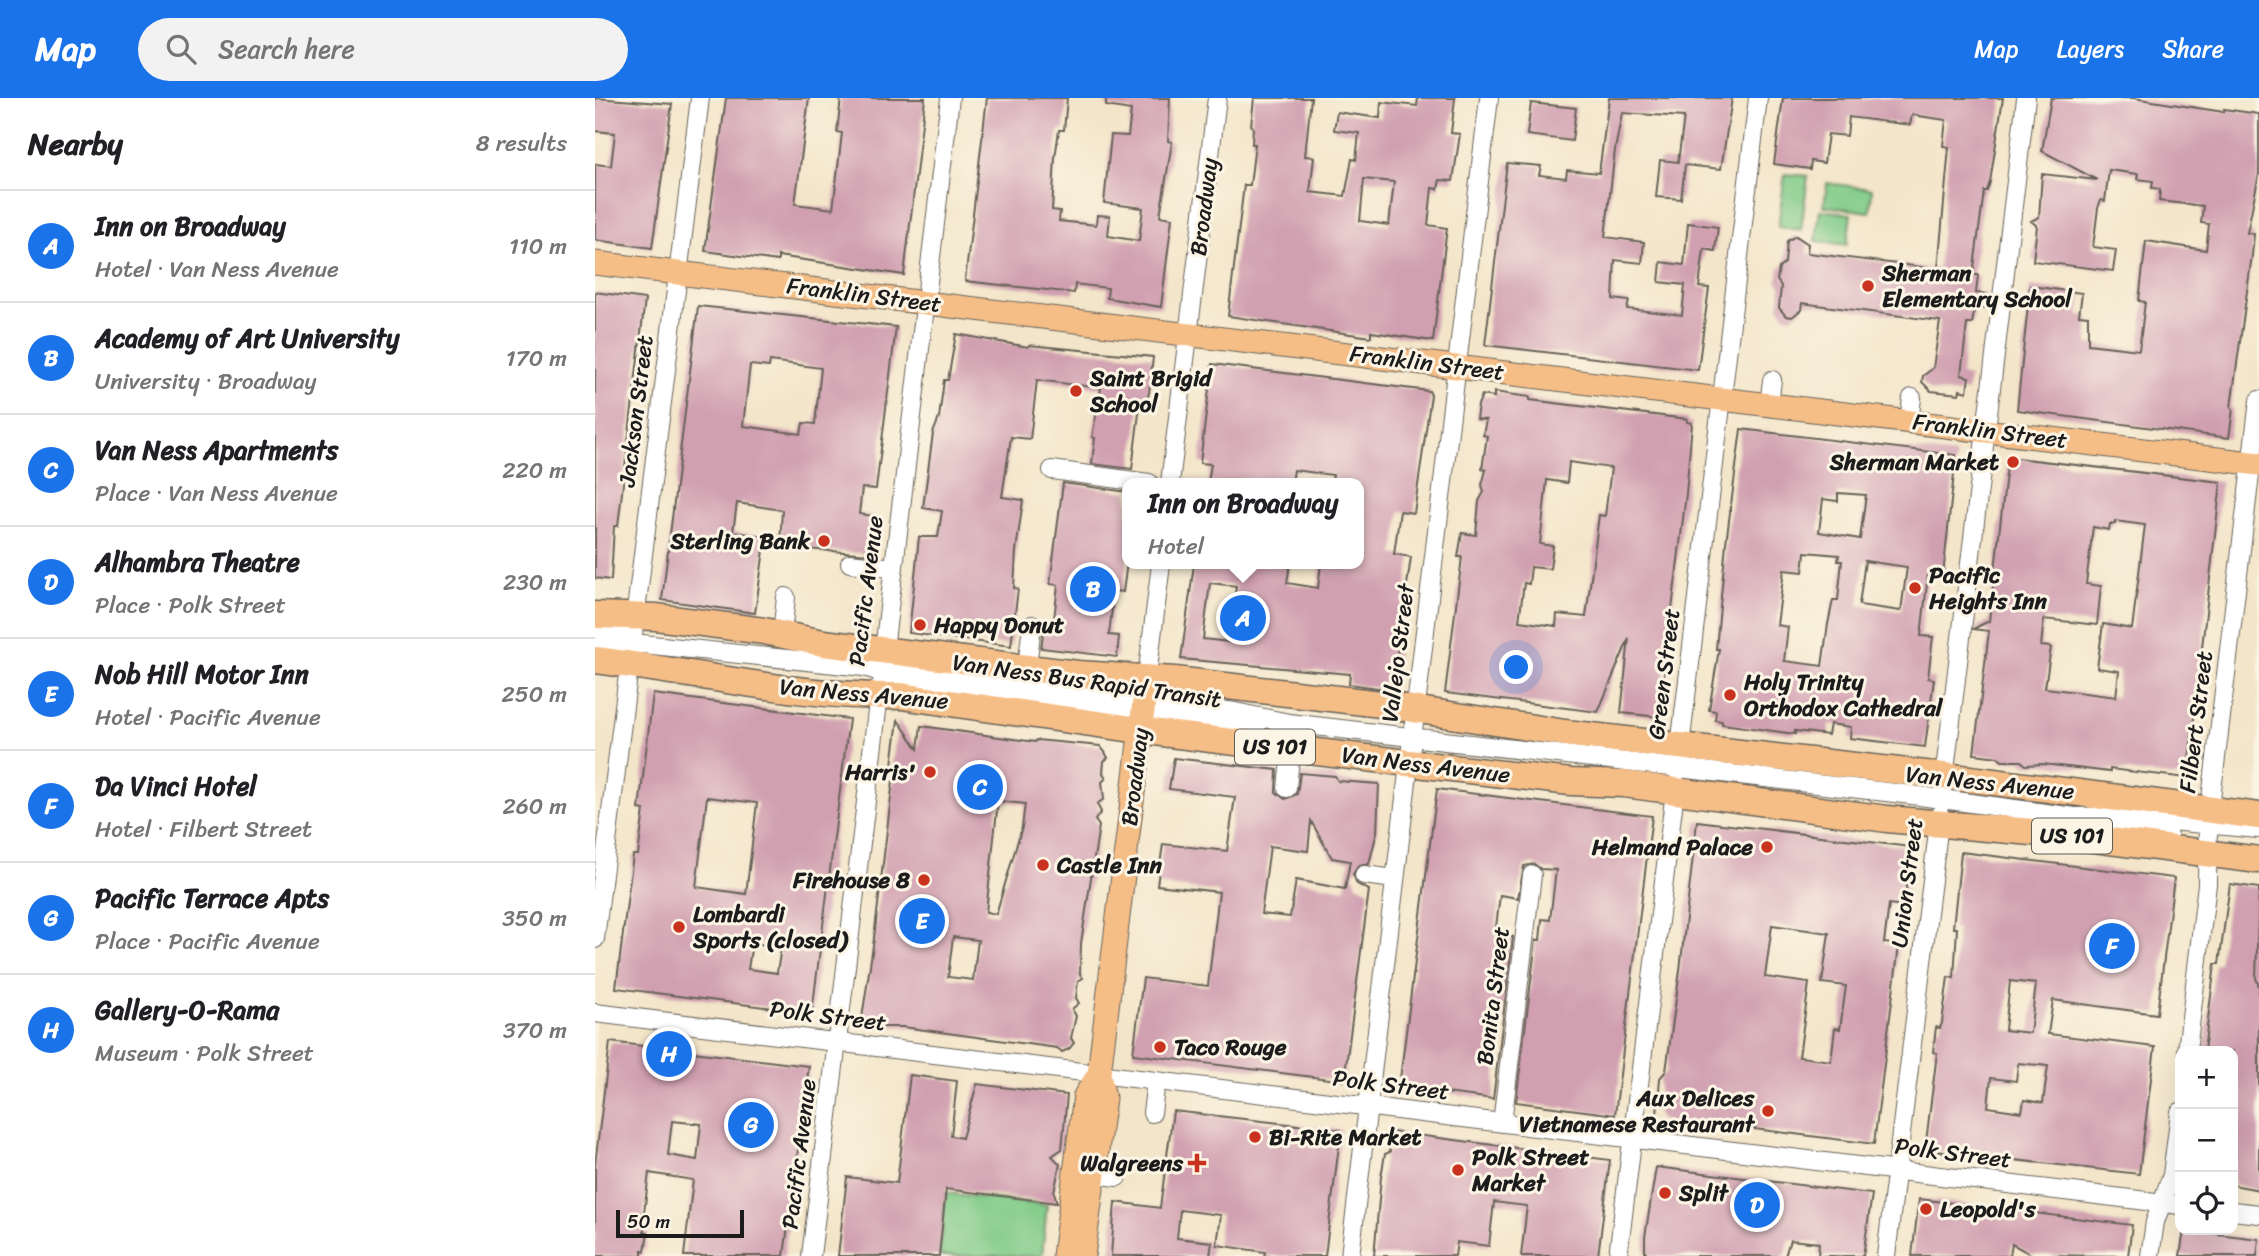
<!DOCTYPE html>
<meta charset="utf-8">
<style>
:root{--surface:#fff;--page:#f2f2f2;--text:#202124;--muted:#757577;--line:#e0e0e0;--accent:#1a73e8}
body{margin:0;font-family:Sriracha,sans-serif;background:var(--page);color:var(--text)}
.controls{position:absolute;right:21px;bottom:21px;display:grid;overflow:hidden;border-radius:14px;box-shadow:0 7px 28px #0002}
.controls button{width:63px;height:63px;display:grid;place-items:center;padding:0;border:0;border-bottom:2px solid var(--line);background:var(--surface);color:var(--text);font:35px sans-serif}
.scale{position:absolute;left:21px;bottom:18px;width:128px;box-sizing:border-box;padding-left:7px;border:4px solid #1c1c1c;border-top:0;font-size:19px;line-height:24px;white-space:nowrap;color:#1c1c1c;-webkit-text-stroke:5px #fcf5e5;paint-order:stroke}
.you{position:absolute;left:922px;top:570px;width:24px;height:24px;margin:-18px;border:5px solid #fff;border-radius:50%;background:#1a73e8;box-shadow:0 0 0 10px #1a73e833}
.badge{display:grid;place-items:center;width:46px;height:46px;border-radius:50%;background:var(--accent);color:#fff;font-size:23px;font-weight:700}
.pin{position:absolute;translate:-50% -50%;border:4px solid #fff;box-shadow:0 2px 7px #0006}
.popup{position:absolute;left:527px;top:380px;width:242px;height:91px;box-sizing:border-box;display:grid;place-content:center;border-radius:14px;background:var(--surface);filter:drop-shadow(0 2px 5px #0005);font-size:23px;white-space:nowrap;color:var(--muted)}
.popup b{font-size:26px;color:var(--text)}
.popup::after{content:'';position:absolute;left:50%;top:100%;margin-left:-14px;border:14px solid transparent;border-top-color:var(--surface)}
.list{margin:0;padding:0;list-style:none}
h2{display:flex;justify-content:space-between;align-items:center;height:91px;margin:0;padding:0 28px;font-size:30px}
h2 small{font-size:23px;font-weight:400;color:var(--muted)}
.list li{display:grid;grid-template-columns:46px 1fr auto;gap:21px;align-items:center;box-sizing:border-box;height:112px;padding:0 28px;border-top:2px solid var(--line)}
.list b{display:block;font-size:26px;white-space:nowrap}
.list p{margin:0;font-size:23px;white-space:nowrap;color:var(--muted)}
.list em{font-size:23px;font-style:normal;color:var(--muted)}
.icon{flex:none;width:38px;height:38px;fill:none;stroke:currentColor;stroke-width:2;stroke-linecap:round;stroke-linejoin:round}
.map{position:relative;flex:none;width:1664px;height:1158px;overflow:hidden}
header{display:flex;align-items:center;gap:42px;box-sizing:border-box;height:98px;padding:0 35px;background:var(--accent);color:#fff}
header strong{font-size:33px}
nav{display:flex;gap:38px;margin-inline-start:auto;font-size:24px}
.search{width:490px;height:63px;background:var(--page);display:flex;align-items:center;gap:18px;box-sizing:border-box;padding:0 24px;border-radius:38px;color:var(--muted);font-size:26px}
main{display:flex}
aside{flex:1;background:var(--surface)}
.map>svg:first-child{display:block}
</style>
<header>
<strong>Map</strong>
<div class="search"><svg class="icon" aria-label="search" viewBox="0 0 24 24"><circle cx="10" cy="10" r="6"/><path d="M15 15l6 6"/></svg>Search here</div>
<nav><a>Map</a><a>Layers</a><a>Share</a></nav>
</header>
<main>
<aside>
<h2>Nearby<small>8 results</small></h2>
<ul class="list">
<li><span class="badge">A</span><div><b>Inn on Broadway</b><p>Hotel · Van Ness Avenue</p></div><em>110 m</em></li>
<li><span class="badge">B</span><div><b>Academy of Art University</b><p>University · Broadway</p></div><em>170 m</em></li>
<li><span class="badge">C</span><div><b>Van Ness Apartments</b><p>Place · Van Ness Avenue</p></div><em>220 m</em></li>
<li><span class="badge">D</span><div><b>Alhambra Theatre</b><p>Place · Polk Street</p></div><em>230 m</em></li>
<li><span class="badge">E</span><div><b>Nob Hill Motor Inn</b><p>Hotel · Pacific Avenue</p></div><em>250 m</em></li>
<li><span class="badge">F</span><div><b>Da Vinci Hotel</b><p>Hotel · Filbert Street</p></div><em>260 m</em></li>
<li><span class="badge">G</span><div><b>Pacific Terrace Apts</b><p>Place · Pacific Avenue</p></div><em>350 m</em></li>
<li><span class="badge">H</span><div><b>Gallery-O-Rama</b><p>Museum · Polk Street</p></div><em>370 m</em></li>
</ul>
</aside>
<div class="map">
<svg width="1664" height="1158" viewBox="0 0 1664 1158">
<rect width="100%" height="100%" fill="#fcf5e5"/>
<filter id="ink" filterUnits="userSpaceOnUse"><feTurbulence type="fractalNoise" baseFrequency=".0143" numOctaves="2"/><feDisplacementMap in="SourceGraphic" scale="14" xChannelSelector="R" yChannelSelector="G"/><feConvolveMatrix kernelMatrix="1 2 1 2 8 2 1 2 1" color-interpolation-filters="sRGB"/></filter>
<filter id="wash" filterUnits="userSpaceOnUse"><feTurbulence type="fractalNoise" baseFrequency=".00686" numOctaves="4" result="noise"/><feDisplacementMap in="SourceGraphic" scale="28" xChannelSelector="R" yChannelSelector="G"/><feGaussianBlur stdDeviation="1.57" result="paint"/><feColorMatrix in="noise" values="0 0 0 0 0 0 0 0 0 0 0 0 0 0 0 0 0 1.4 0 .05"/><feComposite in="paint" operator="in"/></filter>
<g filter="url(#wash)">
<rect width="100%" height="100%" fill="#f3e5c9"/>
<path fill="#81cb88" stroke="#4e7452" stroke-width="2" d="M1190,76L1213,78L1206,132L1183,129Z
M1232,85L1277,91L1275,114L1229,108Z
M1225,112L1256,116L1252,147L1221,143Z
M351,1095L452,1107L447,1158H344Z"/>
<g id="blocks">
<path fill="#d09fb0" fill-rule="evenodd" d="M0,0L77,6L57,150L0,142V66L16,68L20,35L0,33Z
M131,0H214L200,106L238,111L247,35L242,34L246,0H330L309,177L183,158V163L110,153Z
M392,0H472L469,32H464L460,60L457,112L465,113L464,123L501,127L502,117L515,118L513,138L544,143L548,110L509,105L516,37L533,38L536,12L511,8V0H575L573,43L577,44L565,118L577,120L566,209L512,200L513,190L480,186L479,195L370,183Z
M659,0H716L710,58L719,59L715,94L750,98L757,61L761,62L764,35L739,32L742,14L785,20L786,4L822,8L823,0H860L856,35L865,36L858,83L845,82L843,91L837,90L833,127L852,130L838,243L776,234V239L633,218L649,87H655L660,46H657L658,29L656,28ZM769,81L799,84L794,127L765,123Z
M1014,0H1137L1126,71L1090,67L1086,101L1061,99L1065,62L1083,64L1089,19L1027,15L1020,52L1010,139L1049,144L1047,165L1020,162L1018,201L1034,203L1032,211L1087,217L1090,187L1064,184L1066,164L1089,167L1093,125L1123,129L1120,153L1109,151L1104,189L1114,190L1103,272L890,247L912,65L946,68L944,77L971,80L972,72L1004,75Z
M1188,0H1408L1395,84L1392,93H1389L1378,177H1383L1381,195L1391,196L1390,210L1380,209L1377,226H1372L1366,277L1374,279L1372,294L1365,292L1364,296L1336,293L1327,284L1328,278L1338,270L1345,223L1207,205L1206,212L1197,219L1191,218L1184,210L1186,188L1182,182L1184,170L1190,165L1192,143L1201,138L1213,146L1212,155L1343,171L1354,49L1348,48L1351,22L1317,17L1315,27L1254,19L1252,38L1233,36L1229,65L1216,63L1215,71L1179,66Z
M1456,0H1538L1629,14V11L1664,16V76L1652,135L1659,136L1657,157L1636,309L1638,311L1634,340L1422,312L1435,188L1487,195L1484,217L1493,218V246L1544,252L1550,204L1544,203L1551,143L1611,152L1614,126L1606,125L1608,108L1564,103L1565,91L1557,90L1558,83L1542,81L1543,76L1514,72L1510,103L1506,102L1503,110L1498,149L1521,152L1518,173L1438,163L1442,128L1436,123L1444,119L1447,76L1502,82L1447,53Z
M936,5L981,10L977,43L932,37Z
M0,194L50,201L23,428H19L16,482L0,480Z
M103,208L301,229L281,391L267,390L264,416L279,418L275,456L185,449L187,412L142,405L138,434L171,438L160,515L67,502ZM175,263L226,270L220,326L208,325L206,336L148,328L155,267L174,269Z
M361,236L433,249L434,247L558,259L554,295L550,308L545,307L537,371L497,366L500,340L497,339L506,290L442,282L435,341L416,339L407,399L428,402L421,453L419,490L423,491L416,548L314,535L324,439H343L347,413L328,410L338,335L344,320L349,282H353Z
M617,266L834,293L836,297L819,415L805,413L799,456L816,459L797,592L754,586L755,576L586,561L599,466H695L692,485L723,490L726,466H764V385H743V382H737L738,377L699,372L697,385H613L616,366L605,365ZM615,485L641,488L634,544L608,541Z
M899,294L935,299V302L1092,321V324L1097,325L1091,396L1064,619L1026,615L1034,540L1003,614L850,595L867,459H863L867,435L881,437L884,403L889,394L887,387L891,372L887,371L892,338L888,337L891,322L881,321L883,307L887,297L899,299ZM974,364L1016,370L1010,418L1004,417L991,519L962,516L961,528L924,523L929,485L934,486L936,469L955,471L958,448L945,446L952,382L972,385Z
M1146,331L1361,357L1348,477H1333L1326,538L1338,539L1333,580L1339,581L1330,649L1255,640L1256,629L1235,626L1233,637L1200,633V636L1127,626V623L1120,622L1121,613L1114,612L1124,551H1121L1131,445ZM1243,395L1271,397L1265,441L1224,434L1228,401L1243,403ZM1210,454L1244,457L1243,463H1247L1243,502H1238L1233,526L1227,568L1189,563L1193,529L1182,527L1189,472L1208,474ZM1270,463L1312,469L1306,513L1264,507Z
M1413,359L1626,384L1592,680L1515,671V674L1448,666L1431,667L1426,663H1407L1403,659L1379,656L1394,533L1378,531L1394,523ZM1520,423L1550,427L1537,531L1508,526L1502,570L1524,573L1521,599L1450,590L1456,549L1446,548L1449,521L1502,527L1506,488L1491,486L1498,429L1514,432L1515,426H1520Z
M468,385L533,394V457L528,494L519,493L514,537L524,538L522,559L446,550L449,529L458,530L463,487L455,486Z
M58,596L254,621L217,915L21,890L38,757H43L49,712L44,711ZM112,699L162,705L151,796L101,789ZM157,845L186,849L182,875L153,871Z
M303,622L323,651L326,628L440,644L442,642L505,648L510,654L513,660L509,663L508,675L511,680L507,684L509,701L502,706L506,714L500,722L504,728L486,845L485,876L488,880L483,883L481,900L484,905L477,911L481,918L476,940L479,945L474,951L467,954L462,950L308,929H262L267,920L278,848L299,674H296ZM403,703L430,706L427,729L401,816L391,814ZM358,839L383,842L378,882L353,879Z
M579,660L682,672L681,694L690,701L702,696L705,675L740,678L743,683L784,686L782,734L774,766L764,767L758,776L762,786L774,792L749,983L538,956L548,880L613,888L624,794L562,787L568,746L632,753L640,699L574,691ZM716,723L737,760L755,763L750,791L701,782L695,819L666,816L675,748L713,753Z
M842,691L1057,718L1020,1017L921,1004L941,842H945L947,821L955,822L961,772L946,771L939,766L929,768L923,800L905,797L900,837L918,839L898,1001L804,989Z
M1102,723L1316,749L1309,808L1294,806L1289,845L1304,847L1279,1046L1119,1026L1106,1029L1080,1026L1066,1022L1062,1017L1065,980L1071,973L1085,872ZM1177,827L1234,835L1227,885L1251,888L1245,931L1240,930L1236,963L1204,959L1214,885L1170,879Z
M1366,754L1579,780L1562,916L1458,902L1453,936L1560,949L1544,1076L1330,1052L1342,955L1338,954L1341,929L1345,930L1347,925L1353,879L1359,880L1362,830H1358ZM1415,883L1441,886L1435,935L1410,932ZM1423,965L1453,968L1448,1005L1429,1002L1427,1014L1393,1009L1396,980L1421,983Z
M1635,786L1664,790L1661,880L1664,889V1092L1638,1087V953H1609L1620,866H1624Z
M15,944L214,968L189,1158H89L98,1082L54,1075L49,1115V1134H53L50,1153L47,1152V1158H0V1067ZM77,1023L106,1026L102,1062L73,1057Z
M315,977L362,983L356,1038L367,1040L382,986L472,997L467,1051L457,1058L465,1066L459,1094L462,1105L351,1091L344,1158H243L252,1079L302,1085Z
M578,1013L746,1032L730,1158H669L670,1154L622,1147L626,1117L585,1112L582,1140L617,1144L615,1158H516L520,1104L565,1110Z
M798,1034L1015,1062L1003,1158H926L932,1108L899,1104L894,1148L862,1144L860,1158H779L786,1079L790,1056L795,1054L791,1041Z
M1061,1069L1277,1096L1268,1158H1223L1224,1145L1195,1142L1190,1158H1058L1050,1154V1139Z
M1324,1101L1537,1127L1533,1158L1437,1157L1417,1146L1415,1158H1317Z
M1589,1132L1664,1141L1662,1158H1585Z"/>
</g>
</g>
<g filter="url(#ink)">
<use href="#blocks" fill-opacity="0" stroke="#676259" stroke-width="2"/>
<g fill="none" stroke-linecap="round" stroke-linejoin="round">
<g stroke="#676259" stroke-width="20">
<path id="minor" d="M1174,307L1177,282
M1314,324L1317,300
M457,372L554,385
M575,385L622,0
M255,465L299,470
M0,532L20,535L38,545
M187,536L191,499
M0,547L18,549L38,545L269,569C283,572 294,580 308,583L575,620L637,627L663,626
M288,560L355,0
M432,569L437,527
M286,573L310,568L640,614L694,625L1317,697L1480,719L1520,718L1664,731
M552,579L566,466
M1084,657L1163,0
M1348,689L1431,0
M692,690L696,651
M1498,724L1573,737
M769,777L800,781
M0,841L105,0
M0,915L1585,1107
M1592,953L1612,786L1613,726L1664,302
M557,1015L561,983
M907,1025L937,777
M499,1076L522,1079
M1638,1113L1664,1116
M216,1158L285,588
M755,1158L894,0
M1023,1158L1081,685
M1291,1158L1345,717
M1555,1158L1560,1124L1577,1077L1585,1014"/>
</g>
<g stroke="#676259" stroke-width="25">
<path id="major" d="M0,165L1664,366
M469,1158L490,998L504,976
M488,1158L509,1000L504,976L552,579"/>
</g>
<g stroke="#676259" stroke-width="29">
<path id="highway" d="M0,517L61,519L169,533L228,545L483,576L580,582L786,606L970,635L1375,681L1664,718
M0,562C102,574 203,600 306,598L573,636L839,668L976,684L1029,686L1292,721L1460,736L1664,762"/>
</g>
<use href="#minor" stroke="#fff" stroke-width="18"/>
<use href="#major" stroke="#f6be87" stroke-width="23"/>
<use href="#highway" stroke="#f6be87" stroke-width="26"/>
</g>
</g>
<g fill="#c8321e" stroke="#fcf5e5" stroke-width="2.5">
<circle cx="1273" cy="188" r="7"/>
<circle cx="481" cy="293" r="7"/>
<circle cx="1418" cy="364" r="7"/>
<circle cx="229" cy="443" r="7"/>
<circle cx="1320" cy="490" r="7"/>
<circle cx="325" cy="527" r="7"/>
<circle cx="1135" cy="597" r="7"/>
<circle cx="335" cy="674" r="7"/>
<circle cx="1172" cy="749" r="7"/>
<circle cx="448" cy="767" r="7"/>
<circle cx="329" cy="782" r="7"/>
<circle cx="84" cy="829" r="7"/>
<circle cx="565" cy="949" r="7"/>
<circle cx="1173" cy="1013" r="7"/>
<circle cx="660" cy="1039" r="7"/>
<path d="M598.5 1054.5h7v7h7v7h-7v7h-7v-7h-7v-7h7z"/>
<circle cx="863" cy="1072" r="7"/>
<circle cx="1070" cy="1095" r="7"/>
<circle cx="1331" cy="1111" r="7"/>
</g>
<g text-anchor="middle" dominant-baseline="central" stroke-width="6" stroke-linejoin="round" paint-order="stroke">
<g fill="#fcf5e5" stroke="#5f5d58" stroke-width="2">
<rect x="640" y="631.5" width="80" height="35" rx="5"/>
<rect x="1437" y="720.5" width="80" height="35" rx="5"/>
</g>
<g font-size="21" font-weight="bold" fill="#1c1c1c">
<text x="680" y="649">US 101</text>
<text x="1477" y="738">US 101</text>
</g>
<g font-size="23" fill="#1c1c1c" stroke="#fcf5e5">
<text transform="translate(609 109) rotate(-83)">Broadway</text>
<text transform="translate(269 197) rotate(7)">Franklin Street</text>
<text transform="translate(832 265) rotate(7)">Franklin Street</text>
<text transform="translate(41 313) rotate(-83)">Jackson Street</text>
<text transform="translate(1395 333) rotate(7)">Franklin Street</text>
<text transform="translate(271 493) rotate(-83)">Pacific Avenue</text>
<text transform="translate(803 555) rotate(-83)">Vallejo Street</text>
<text transform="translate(1069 576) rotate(-83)">Green Street</text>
<text transform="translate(492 583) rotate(8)">Van Ness Bus Rapid Transit</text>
<text transform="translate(269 596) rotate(5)">Van Ness Avenue</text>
<text transform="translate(1601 624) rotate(-83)">Filbert Street</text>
<text transform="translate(831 667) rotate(7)">Van Ness Avenue</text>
<text transform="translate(540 679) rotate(-83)">Broadway</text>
<text transform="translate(1395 685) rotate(6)">Van Ness Avenue</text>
<text transform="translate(1312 785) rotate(-83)">Union Street</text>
<text transform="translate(898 898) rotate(-83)">Bonita Street</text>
<text transform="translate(233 918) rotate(7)">Polk Street</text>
<text transform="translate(796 987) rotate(7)">Polk Street</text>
<text transform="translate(1358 1055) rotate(7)">Polk Street</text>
<text transform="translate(204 1056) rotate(-83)">Pacific Avenue</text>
</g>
<g font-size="23" font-weight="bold" fill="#1c1c1c" stroke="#fcf5e5" text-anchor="start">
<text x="1287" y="175">Sherman<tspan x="1287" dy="26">Elementary School</tspan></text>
<text x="495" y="280">Saint Brigid<tspan x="495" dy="26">School</tspan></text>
<text x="1404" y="364" text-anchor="end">Sherman Market</text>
<text x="215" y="443" text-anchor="end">Sterling Bank</text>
<text x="1334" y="477">Pacific<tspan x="1334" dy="26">Heights Inn</tspan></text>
<text x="339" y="527">Happy Donut</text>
<text x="1149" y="584">Holy Trinity<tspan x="1149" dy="26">Orthodox Cathedral</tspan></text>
<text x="321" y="674" text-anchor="end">Harris'</text>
<text x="1158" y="749" text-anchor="end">Helmand Palace</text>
<text x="462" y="767">Castle Inn</text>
<text x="315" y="782" text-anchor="end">Firehouse 8</text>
<text x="98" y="816">Lombardi<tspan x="98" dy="26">Sports (closed)</tspan></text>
<text x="579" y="949">Taco Rouge</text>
<text x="1159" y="1000" text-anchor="end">Aux Delices<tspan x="1159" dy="26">Vietnamese Restaurant</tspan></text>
<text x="674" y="1039">Bi-Rite Market</text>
<text x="877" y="1059">Polk Street<tspan x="877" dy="26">Market</tspan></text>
<text x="588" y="1065" text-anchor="end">Walgreens</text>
<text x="1084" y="1095">Split</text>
<text x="1345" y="1111">Leopold's</text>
</g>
</g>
</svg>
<div class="controls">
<button>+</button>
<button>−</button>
<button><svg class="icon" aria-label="locate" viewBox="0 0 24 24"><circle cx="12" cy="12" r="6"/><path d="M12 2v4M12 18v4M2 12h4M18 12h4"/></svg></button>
</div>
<div class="scale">50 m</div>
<div class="you"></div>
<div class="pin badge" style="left:648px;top:520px">A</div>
<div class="popup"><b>Inn on Broadway</b>Hotel</div>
<div class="pin badge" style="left:498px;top:491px">B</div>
<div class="pin badge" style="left:385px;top:689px">C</div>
<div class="pin badge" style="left:1162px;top:1107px">D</div>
<div class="pin badge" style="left:327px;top:823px">E</div>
<div class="pin badge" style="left:1517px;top:848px">F</div>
<div class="pin badge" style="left:156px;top:1027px">G</div>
<div class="pin badge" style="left:74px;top:956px">H</div>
</div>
</main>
